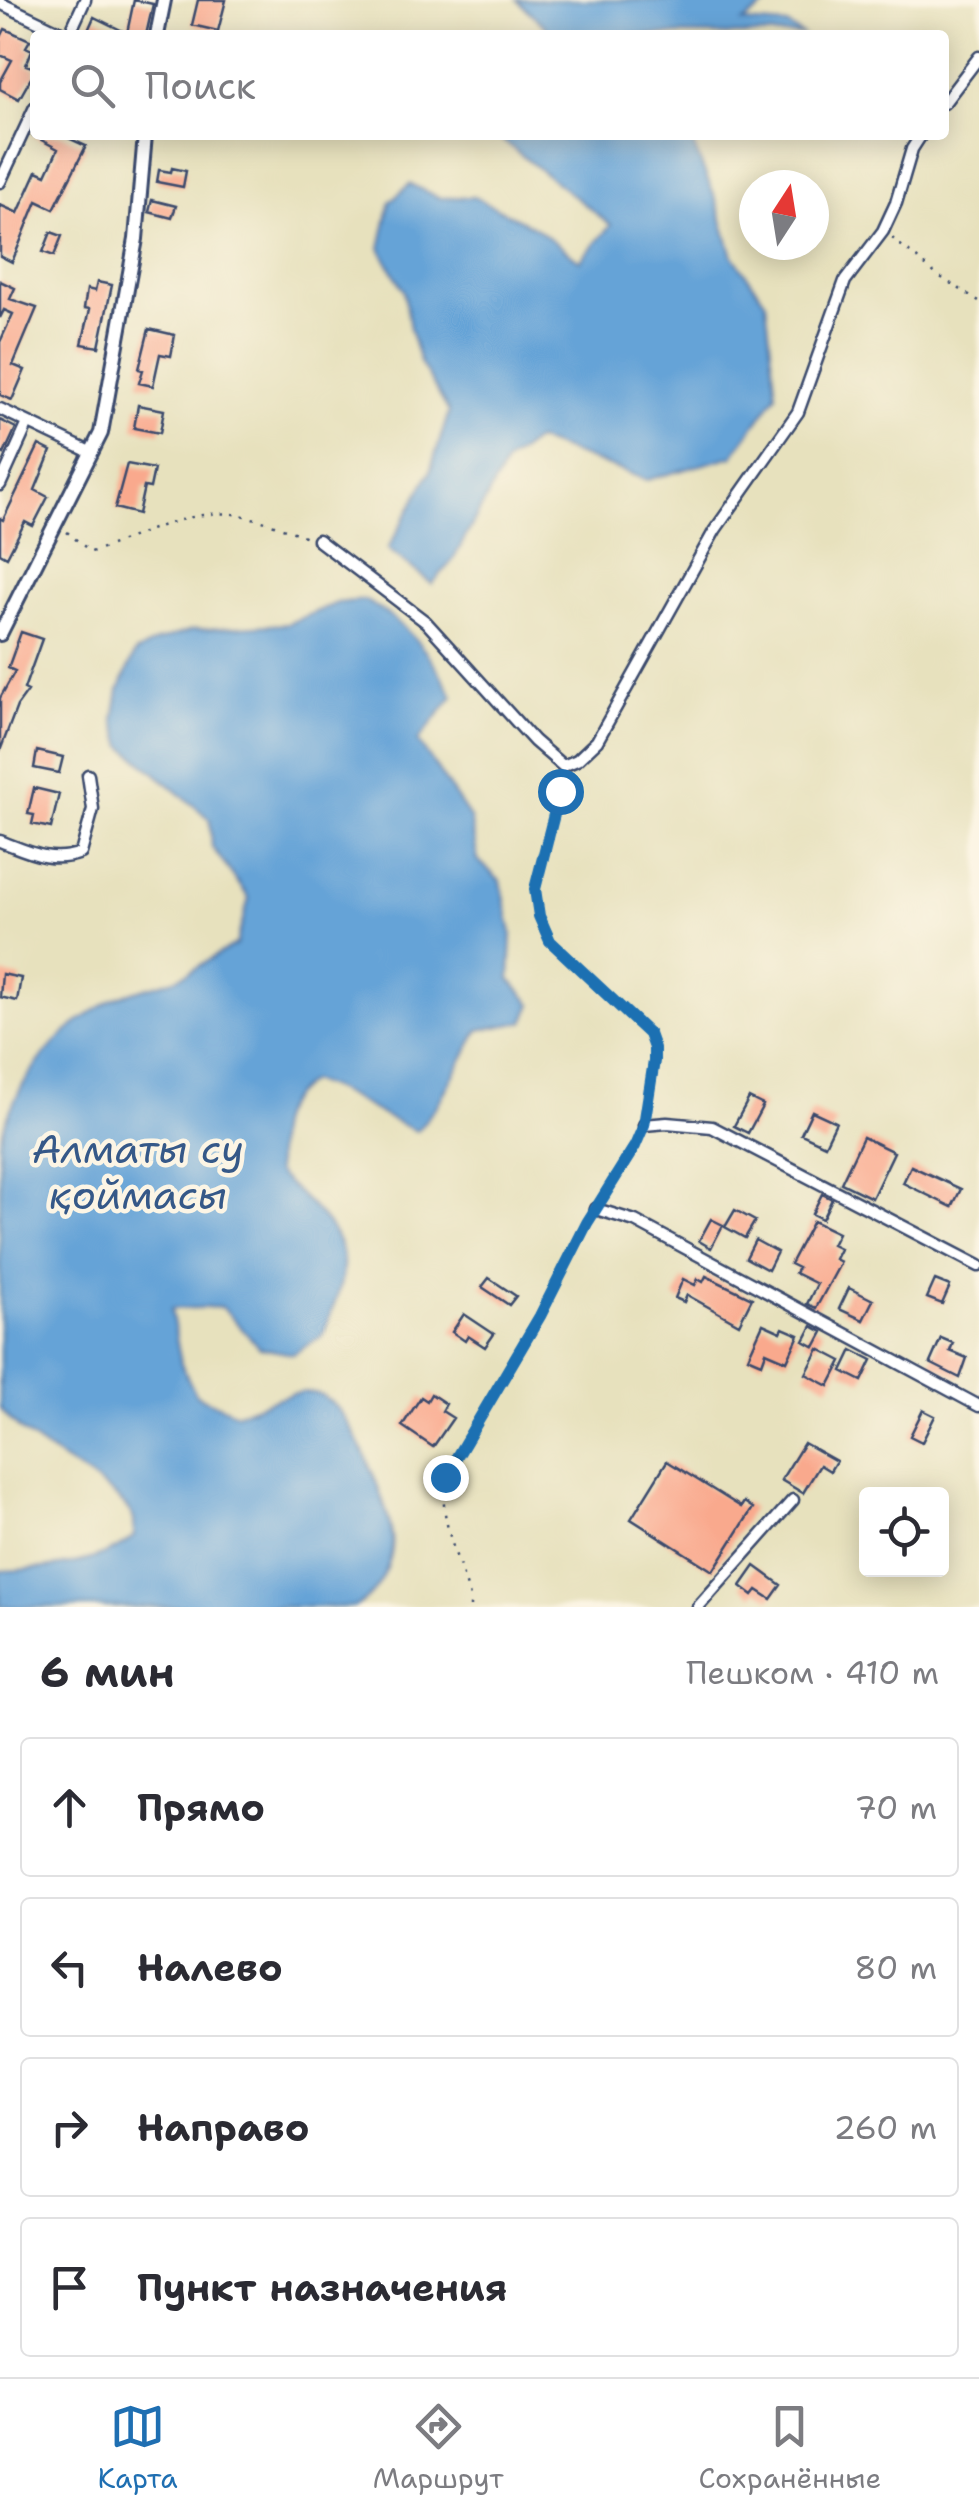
<!DOCTYPE html>
<html lang="ru">
<meta charset="utf-8">
<style>
:root{--surface:#fff;--page:#f7f7f7;--text:#2b2b33;--muted:#7c7c81;--line:#e1e1e2;--accent:#1f6fb2}
body{margin:0;font-family:"Shantell Sans",sans-serif;background:var(--page);color:var(--text)}
.controls{position:absolute;right:30px;bottom:30px;display:grid;overflow:hidden;border-radius:10px;box-shadow:0 5px 25px #0003}
.controls button{width:90px;height:90px;display:grid;place-items:center;padding:0;border:0;border-bottom:2px solid var(--line);background:var(--surface);color:var(--text);font:50px sans-serif}
.compass{position:absolute;left:739px;top:170px;width:90px;height:90px;border-radius:50%;background:var(--surface);box-shadow:0 5px 25px #0003;rotate:12deg}
.stop{position:absolute;width:30px;height:30px;margin:-22px;border:8px solid #1f6fb2;border-radius:50%;background:#fff}
.stop.end{background:#1f6fb2;border-color:#fff;box-shadow:0 2px 10px #0008}
.list{margin:0;padding:0;list-style:none}
h2{display:flex;justify-content:space-between;align-items:center;height:130px;margin:0;padding:0 40px;font-size:42px}
h2 small{font-size:32px;font-weight:400;color:var(--muted)}
.list li{display:grid;grid-template-columns:65px 1fr auto;gap:30px;align-items:center;box-sizing:border-box;height:140px;margin:0 20px 20px;padding:0 20px;border:2px solid var(--line);border-radius:10px}
.list b{display:block;font-size:38px;white-space:nowrap}
.list em{font-size:32px;font-style:normal;color:var(--muted)}
.icon{flex:none;width:55px;height:55px;fill:none;stroke:currentColor;stroke-width:2;stroke-linecap:round;stroke-linejoin:round}
.map{position:relative;flex:none;width:979px;height:1607px;overflow:hidden}
.search{position:absolute;background:var(--surface);box-shadow:0 5px 25px #0003;left:30px;right:30px;top:30px;height:110px;display:flex;align-items:center;gap:25px;box-sizing:border-box;padding:0 35px;border-radius:10px;color:var(--muted);font-size:38px}
.sheet{height:770px;background:var(--surface)}
nav{display:flex;justify-content:space-around;align-items:center;box-sizing:border-box;height:140px;border-top:2px solid var(--line);background:var(--surface);font-size:28px;color:var(--muted)}
nav a{display:grid;justify-items:center;gap:5px}
nav .on{color:var(--accent)}
.map>svg:first-child{display:block}
</style>
<div class="map">
<svg width="979" height="1607" viewBox="0 0 979 1607">
<rect width="100%" height="100%" fill="#fcf5e5"/>
<filter id="ink" filterUnits="userSpaceOnUse"><feTurbulence type="fractalNoise" baseFrequency=".01" numOctaves="2"/><feDisplacementMap in="SourceGraphic" scale="20" xChannelSelector="R" yChannelSelector="G"/><feConvolveMatrix kernelMatrix="1 2 1 2 8 2 1 2 1" color-interpolation-filters="sRGB"/></filter>
<filter id="wash" filterUnits="userSpaceOnUse"><feTurbulence type="fractalNoise" baseFrequency=".0048" numOctaves="4" result="noise"/><feDisplacementMap in="SourceGraphic" scale="40" xChannelSelector="R" yChannelSelector="G"/><feGaussianBlur stdDeviation="2.25" result="paint"/><feColorMatrix in="noise" values="0 0 0 0 0 0 0 0 0 0 0 0 0 0 0 0 0 1.4 0 .05"/><feComposite in="paint" operator="in"/></filter>
<g filter="url(#wash)">
<rect width="100%" height="100%" fill="#e7e1bd"/>
<path fill="#65a3d7" stroke="#40699a" stroke-width="2.5" d="M517,0H774L743,22L787,25L802,35H546L548,29Z
M506,135H694L692,142L716,200L733,256L766,302L776,395L733,456L647,480L536,440L506,462L453,560L432,584L388,549L430,472L449,412L420,362L410,329L404,291L380,248L390,202L410,184L440,198L474,197L536,228L580,261L611,225L503,141Z
M364,600C407,622 431,654 453,696L418,741L470,818L478,860L501,882L512,933L510,979L532,1004L524,1022L479,1030L437,1105L417,1131C379,1117 349,1091 310,1081C273,1108 276,1129 276,1172C299,1196 346,1229 343,1267C342,1289 330,1314 323,1335L293,1354L260,1348L222,1307L171,1309L181,1364L196,1395L236,1413C261,1408 291,1386 318,1394C350,1403 388,1504 392,1536C395,1562 377,1596 354,1607H0V1571C42,1569 102,1566 134,1536C134,1535 134,1522 134,1520C122,1484 27,1450 0,1407V1143C13,1083 56,1031 110,1001C134,988 165,986 189,972C205,963 219,953 236,945L249,898L212,847L210,819L123,746L114,720L119,690L135,653L158,641L192,630L287,624L337,603Z"/>
<g id="blocks">
<path fill="#f9a98d" d="M134,0L153,4L146,35H86L94,17L127,33Z
M198,0H226L218,31L192,25Z
M5,29L30,40L26,47L32,50L26,65L35,68V79L31,78L19,99L0,89V82L12,60L0,55V39Z
M32,135H62L86,146L54,209L37,201L12,262L0,256V205L18,213L37,171L46,175L58,149Z
M172,168L186,171L183,187L157,182L159,170L171,172Z
M152,200L176,206L172,218L149,212Z
M51,232L62,236L54,256L43,252Z
M0,281L15,288L10,299L37,308L13,365L25,370L12,400L0,395V342L13,314L4,310L0,318Z
M97,282L112,285L99,347L82,344L90,309L84,308L87,289L95,291Z
M149,329L175,335L171,356L160,354L153,386L139,383L143,370L139,369Z
M138,405L164,410L160,433L134,428Z
M0,420L16,428L4,454L0,452Z
M39,445L51,451L35,490L48,497L33,526L25,522L7,557L0,553V518L3,520Z
M127,464L154,469L150,488L144,487L138,514L115,508Z
M21,632L42,639L24,689L28,691L17,706L0,751V698L15,671L8,668Z
M37,751L63,757L59,773L34,768Z
M34,788L59,794L51,828L32,824L34,815L28,814Z
M2,974L21,978L17,1001L0,997Z
M749,1098L763,1105L748,1133L734,1126Z
M812,1111L836,1122L825,1145L801,1134Z
M863,1137L894,1152L872,1198L841,1183Z
M911,1166L961,1189L952,1207L903,1183Z
M822,1194L832,1199L822,1219L812,1214Z
M735,1210L755,1221L745,1238L725,1227Z
M711,1219L723,1225L711,1248L699,1241Z
M813,1221L838,1233L832,1245L840,1249L835,1259L841,1262L816,1308L807,1304L817,1284L795,1273L798,1268L790,1264Z
M755,1240L777,1252L768,1270L746,1258Z
M706,1276L752,1298L739,1324L687,1295L684,1302L675,1298L683,1279L695,1285L698,1279L703,1282Z
M489,1278L516,1296L509,1305L482,1287Z
M935,1280L950,1286L942,1304L927,1298Z
M849,1288L873,1300L863,1320L839,1309Z
M464,1314L494,1334L485,1347L468,1336L465,1341L452,1332Z
M763,1324L781,1332L783,1328L799,1335L787,1361L766,1352L762,1363L748,1357Z
M812,1326L823,1332L815,1347L804,1341Z
M941,1338L953,1343L950,1351L967,1358L960,1378L930,1363Z
M819,1349L842,1361L829,1386L806,1374Z
M852,1350L872,1360L862,1381L842,1371Z
M431,1394L446,1404L442,1411L453,1418L433,1447L402,1426L421,1397L427,1401Z
M923,1410L935,1416L922,1442L910,1436Z
M804,1443L836,1461L830,1471L820,1465L803,1493L781,1480Z
M667,1461L741,1507L744,1502L753,1508L713,1571L631,1519Z
M755,1566L781,1585L771,1599L757,1590L753,1595L741,1586Z"/>
</g>
</g>
<g filter="url(#ink)">
<use href="#blocks" fill-opacity="0" stroke="#3a4a6c" stroke-width="2.5"/>
<g fill="none" stroke-linecap="round" stroke-linejoin="round">
<g stroke="#3a4a6c" stroke-width="15">
<path id="minor" d="M0,3L67,35
M69,35L85,0
M944,103L979,57
M0,182L35,107
M0,409L92,453
M0,485L28,423
M318,540L426,622L534,741L563,766L577,760L597,741L715,530L798,412L845,281L883,231L896,203L912,149L921,135
M0,841C29,852 51,864 81,853L93,809L88,775
M644,1125L667,1123L712,1127L979,1266
M596,1209L635,1221L979,1406
M698,1607L793,1500"/>
</g>
<g stroke="#3a4a6c" stroke-width="18">
<path id="tertiary" d="M157,35L164,0
M0,634L101,433L136,239L145,135"/>
</g>
<path stroke="#3a4a6c" stroke-width="2.5" stroke-dasharray="2.5 8" stroke-linecap="butt" d="M892,238L937,275L979,301
M67,532L91,552C136,538 192,506 240,515C263,520 285,529 307,537
M562,777L535,889L539,916L550,941L649,1034L654,1048L646,1113
M603,1197L640,1135
M470,1607V1597C458,1558 438,1518 445,1477L541,1316L588,1221"/>
<use href="#minor" stroke="#fff" stroke-width="10"/>
<use href="#tertiary" stroke="#fff" stroke-width="12"/>
</g>
</g>
<g fill="none" stroke-linecap="round" stroke-linejoin="round" filter="url(#ink)">
<path stroke="#1f6fb2" stroke-width="12" d="M445,1477L540,1316L587,1223L635,1146L644,1125L654,1061V1048L649,1034L550,941L539,916L535,889L560,791"/>
</g>
<g text-anchor="middle" dominant-baseline="central" stroke-width="9" stroke-linejoin="round" paint-order="stroke">
<g font-size="40" font-style="italic" fill="#355888" stroke="#fcf5e5">
<text x="138" y="1149">Алматы су<tspan x="138" dy="46">қоймасы</tspan></text>
</g>
</g>
</svg>
<div class="controls">
<button><svg class="icon" aria-label="locate" viewBox="0 0 24 24"><circle cx="12" cy="12" r="6"/><path d="M12 2v4M12 18v4M2 12h4M18 12h4"/></svg></button>
</div>
<svg class="compass" viewBox="-18 -18 36 36"><path d="M0-13l5 13h-10z" fill="#e53935"/><path d="M0 13l5-13h-10z" fill="#7c7c81"/></svg>
<div class="stop" style="left:560px;top:791px"></div>
<div class="stop end" style="left:445px;top:1477px"></div>
<div class="search"><svg class="icon" aria-label="search" viewBox="0 0 24 24"><circle cx="10" cy="10" r="6"/><path d="M15 15l6 6"/></svg>Поиск</div>
</div>
<section class="sheet">
<h2>6 мин<small>Пешком · 410 m</small></h2>
<ul class="list">
<li><svg class="icon" aria-label="ahead" viewBox="0 0 24 24"><path d="M12 20V5M6 11l6-6 6 6"/></svg><div><b>Прямо</b></div><em>70 m</em></li>
<li><svg class="icon" aria-label="left" viewBox="0 0 24 24"><path d="M17 20v-9H6M10 6l-5 5 5 5"/></svg><div><b>Налево</b></div><em>80 m</em></li>
<li><svg class="icon" aria-label="right" viewBox="0 0 24 24"><path d="M7 20v-9h11M14 6l5 5-5 5"/></svg><div><b>Направо</b></div><em>260 m</em></li>
<li><svg class="icon" aria-label="arrive" viewBox="0 0 24 24"><path d="M6 21V4h12l-3 4 3 4H6"/></svg><div><b>Пункт назначения</b></div></li>
</ul>
</section>
<nav>
<a class="on"><svg class="icon" aria-label="map" viewBox="0 0 24 24"><path d="M3 6l6-2 6 2 6-2v14l-6 2-6-2-6 2zM9 4v14M15 6v14"/></svg>Карта</a>
<a><svg class="icon" aria-label="directions" viewBox="0 0 24 24"><path d="M12 3l9 9-9 9-9-9zM9 14v-3h6M13 9l2 2-2 2"/></svg>Маршрут</a>
<a><svg class="icon" aria-label="saved" viewBox="0 0 24 24"><path d="M7 4h10v16l-5-4-5 4z"/></svg>Сохранённые</a>
</nav>
